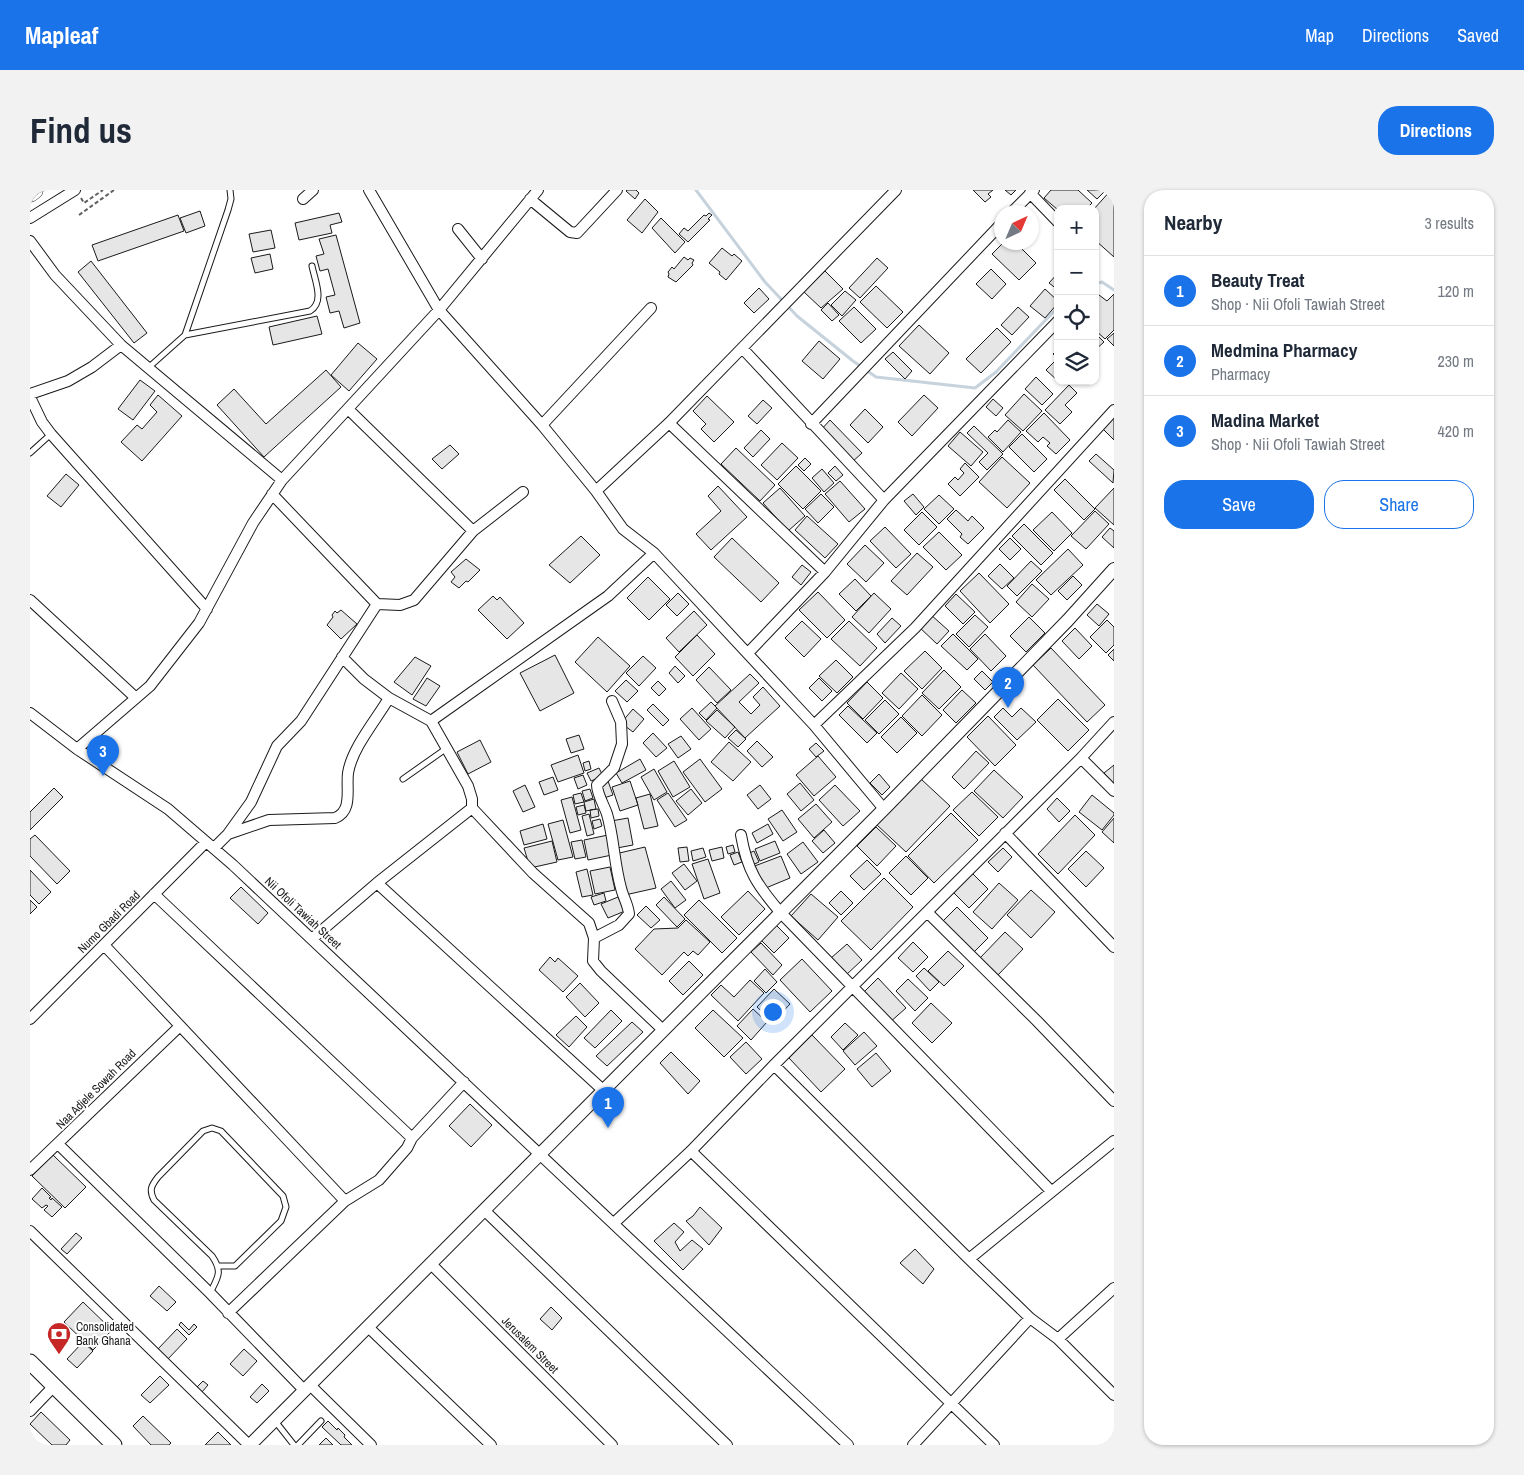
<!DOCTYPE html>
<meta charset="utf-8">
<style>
:root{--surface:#fff;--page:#f2f2f3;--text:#1f2937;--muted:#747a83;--line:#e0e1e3;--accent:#1a73e8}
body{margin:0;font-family:"Archivo Narrow",sans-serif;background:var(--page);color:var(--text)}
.controls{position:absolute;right:15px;top:15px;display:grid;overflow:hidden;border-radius:10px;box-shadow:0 1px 4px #0004}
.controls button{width:45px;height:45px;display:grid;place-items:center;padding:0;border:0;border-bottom:1px solid var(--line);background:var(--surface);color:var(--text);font:25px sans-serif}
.compass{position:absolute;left:964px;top:15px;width:45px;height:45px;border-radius:50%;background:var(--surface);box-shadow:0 1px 4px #0004;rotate:44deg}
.you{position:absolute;left:742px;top:821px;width:18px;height:18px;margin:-12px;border:4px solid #fff;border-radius:50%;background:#1a73e8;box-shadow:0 0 0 8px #1a73e833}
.badge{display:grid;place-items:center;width:32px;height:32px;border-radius:50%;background:var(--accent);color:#fff;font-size:16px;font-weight:700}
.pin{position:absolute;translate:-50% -41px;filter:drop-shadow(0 1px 2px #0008)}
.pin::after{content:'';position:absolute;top:26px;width:18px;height:15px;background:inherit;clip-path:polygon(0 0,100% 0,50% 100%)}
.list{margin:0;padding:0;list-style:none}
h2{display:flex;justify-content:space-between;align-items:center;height:65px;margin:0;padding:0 20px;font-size:21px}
h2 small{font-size:16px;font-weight:400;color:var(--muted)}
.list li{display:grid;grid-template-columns:32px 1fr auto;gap:15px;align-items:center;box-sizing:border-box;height:70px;padding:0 20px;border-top:1px solid var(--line)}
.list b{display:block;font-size:19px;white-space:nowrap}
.list p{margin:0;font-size:16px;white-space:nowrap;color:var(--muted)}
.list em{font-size:16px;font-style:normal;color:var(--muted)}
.actions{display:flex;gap:10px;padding:15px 20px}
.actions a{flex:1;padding:11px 0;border:1px solid var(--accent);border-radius:20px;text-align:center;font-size:18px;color:var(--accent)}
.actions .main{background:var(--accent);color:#fff}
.icon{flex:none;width:28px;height:28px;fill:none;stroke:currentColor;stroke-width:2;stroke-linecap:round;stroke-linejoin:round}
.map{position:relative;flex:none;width:1084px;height:1255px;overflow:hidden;border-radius:20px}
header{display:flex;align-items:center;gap:30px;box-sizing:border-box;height:70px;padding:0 25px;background:var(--accent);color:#fff}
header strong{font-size:24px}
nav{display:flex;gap:28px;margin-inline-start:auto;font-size:18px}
.intro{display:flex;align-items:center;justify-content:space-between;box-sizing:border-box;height:120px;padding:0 30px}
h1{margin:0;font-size:35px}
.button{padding:12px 22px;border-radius:20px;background:var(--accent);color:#fff;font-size:18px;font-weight:700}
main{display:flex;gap:30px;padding:0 30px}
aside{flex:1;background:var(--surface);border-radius:20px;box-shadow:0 1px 4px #0004}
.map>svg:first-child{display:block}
</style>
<header>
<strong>Mapleaf</strong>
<nav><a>Map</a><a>Directions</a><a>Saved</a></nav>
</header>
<div class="intro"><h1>Find us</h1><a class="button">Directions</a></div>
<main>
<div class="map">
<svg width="1084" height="1255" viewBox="0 0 1084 1255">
<rect width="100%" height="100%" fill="#fff"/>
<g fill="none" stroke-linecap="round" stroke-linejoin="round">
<path stroke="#c6d2dc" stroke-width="3" d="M666,0L735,92L767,126L823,171L846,187L945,198L966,182L1028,117
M1065,94L1072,92L1084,100"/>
</g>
<path fill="#e6e6e6" stroke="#1a1a1a" d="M597,0H606L609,3L605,9L596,1Z
M943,0H963L958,4L961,7L955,12Z
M975,0H986L981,5Z
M1021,0H1048L1062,13L1056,19H1028V20L1014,8Z
M1057,0H1076L1067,9Z
M1081,0L1084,3V67L1065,50L1064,19Z
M615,9L628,22L612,43L597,30Z
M170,21L175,36L156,43L150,28Z
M309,23L312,32L300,35L302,43L269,50L265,33Z
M679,23L682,25L678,29L680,30L658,52L649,44L654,38L658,41L674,25L676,26Z
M148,25L154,41L68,71L62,55Z
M631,28L655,52L645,63L622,38Z
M241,40L245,58L223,62L219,44Z
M306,45L330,133L314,138L309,121L300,123L296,107L305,105L298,79L290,81L286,66L294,64L289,49Z
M974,52H985L1006,73L989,90L962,64Z
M692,58L702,66L704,64L712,71L696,90L689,84L690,82L679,73Z
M240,64L243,79L225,83L221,68Z
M654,67L658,70L660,68L664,70L662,73L663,75L646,92L638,87L639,84L638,82L642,77L644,79Z
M847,68L858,78L830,108L819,98Z
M61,71L117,143L104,153L48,82Z
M961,79L976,94L962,109L946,94Z
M795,81L813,99L791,118L774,102Z
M1028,83V100L1019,93Z
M846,96L873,122L857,138L830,112Z
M729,98L739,109L724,123L714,113Z
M1015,99L1028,111V113L1015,128L1000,116Z
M815,101L826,110L812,126L801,115Z
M1084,104V140L1075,149L1065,140V109L1069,105L1077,111Z
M798,113L809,125L802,131L791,120Z
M824,117L846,139L831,153L809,131Z
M988,117L999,127L982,145L971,135Z
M287,126L292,144L243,155L239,137Z
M889,135L919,163L900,184L869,156Z
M967,138L981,152L951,183L936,169Z
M1065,143L1074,152L1065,160Z
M1084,143V156L1077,149Z
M789,151L810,169L793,189L772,171Z
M328,153L347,169L319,201L301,185Z
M1028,159V191L1016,180L1028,168L1023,164Z
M863,162L882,181L875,189L855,169Z
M296,180L311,197L234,267L187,215L204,199L236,234Z
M1006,187L1023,204L1012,215L995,199Z
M110,190L125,201L103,230L88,219Z
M1039,195L1047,203L1035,215L1042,222L1030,234L1015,220Z
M994,204L1012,221L993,241L975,225Z
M128,205L152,226L112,271L91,252L107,235L112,239L127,222L120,215Z
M894,205L908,218L882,246L868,232Z
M677,206L704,232L684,252L671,239L676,234L663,221Z
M963,209L973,218L966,226L956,217Z
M733,210L742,218L727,234L718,226Z
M835,219L853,237L838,253L820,235Z
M1014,223L1040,250L1026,264L1017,256L1020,253L1013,247L1008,252L996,241Z
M1084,227V250L1072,238Z
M800,230L832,263L821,273L790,241Z
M978,230L991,242L973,262L958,247L965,240L967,242Z
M944,236L973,264L957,280L949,272L958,263L937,243Z
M731,240L740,249L723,267L714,258Z
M930,242L953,262L941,276L918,256Z
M992,244L1017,269L1004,282L979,257Z
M752,253L768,268L747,290L731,275Z
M420,255L429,264L412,279L402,269Z
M706,258L745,295L730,311L691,274Z
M1066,264L1084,280L1083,293L1059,271Z
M972,267L1000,293L977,318L949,292Z
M775,268L781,274L774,281L768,275Z
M935,273L949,287L930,306L918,294L925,287L928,290L934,283L930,279Z
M766,276L791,301L773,319L748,294Z
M805,276L813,285L806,291L798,283Z
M792,279L804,293L794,302L782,288Z
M36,284L49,295L31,317L17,306Z
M1035,289L1065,319L1054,330L1024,300Z
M810,291L835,319L819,332L795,304Z
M688,296L717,327L681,360L666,344L691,321L678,306Z
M750,298L775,326L758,341L733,313Z
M1084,298V335L1065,318Z
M791,304L804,317L788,333L775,319Z
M883,304L894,317L886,325L874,311Z
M909,305L924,319L909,334L894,319Z
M926,320L938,331L942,326L954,338L938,354L930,347L932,344L917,329Z
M1065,321L1079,334L1056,359L1041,346Z
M892,322L907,337L889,355L874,340Z
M1022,322L1042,343L1024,361L1003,340Z
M777,326L808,354L795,368L765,340Z
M994,334L1023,363L1011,375L982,346Z
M855,337L881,364L866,378L840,351Z
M1080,338L1084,341V358L1072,347Z
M909,342L932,365L916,380L893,357Z
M551,346L570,365L540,393L519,375Z
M702,348L749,393L731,412L684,367Z
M980,348L991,359L980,370L969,359Z
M835,355L854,373L836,392L817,374Z
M1038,359L1053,375L1021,405L1006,390Z
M887,363L903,377L877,405L861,391Z
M436,369L450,380L438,392L436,391L429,398L421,392L425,387L421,382Z
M1001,371L1012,381L987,406L977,396Z
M970,374L984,388L972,399L958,386Z
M772,375L781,382L771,395L762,387Z
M949,383L979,414L960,433L930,401Z
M1043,386L1052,395L1037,410L1028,401Z
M618,387L640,409L619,430L597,408Z
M825,389L841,406L826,421L809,404Z
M1002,394L1019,409L1002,427L986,412Z
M788,402L815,430L797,448L769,420Z
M648,403L659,414L647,426L636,415Z
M844,403L861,419L839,443L822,427Z
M926,404L945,422L933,434L915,416Z
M463,406L467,410L470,407L494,433L477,449L448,420Z
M1067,414L1079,424L1069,436L1057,425Z
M311,420L327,434L311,449L297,435L303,427L302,425L305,421L307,423Z
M664,421L677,435L649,462L636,448Z
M900,424L919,441L907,454L888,436Z
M945,425L958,437L939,457L926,444Z
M999,427L1015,443L996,462L980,446Z
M862,428L871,436L855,453L847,444Z
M1077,430L1084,437V455L1076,463L1060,447Z
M772,431L791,449L774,467L755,448Z
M819,431L847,458L830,476L801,449Z
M1045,438L1062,456L1049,469L1032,451Z
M923,444L948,469L937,480L911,456Z
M955,444L976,466L961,481L940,459Z
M667,445L685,464L663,486L645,467Z
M568,447L600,476L577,502L545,472Z
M1021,458L1075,515L1057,532L1003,475Z
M1084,459V471L1078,465Z
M895,461L912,478L892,499L874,481Z
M525,465L544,503L510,521L490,483Z
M613,466L626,478L609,496L596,483Z
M385,467L401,476L382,505L364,492Z
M806,470L823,487L807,503L789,486Z
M645,476L655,486L648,493L639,483Z
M679,477L701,500L687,513L666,490Z
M914,480L931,497L909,519L892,503Z
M952,481L963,492L955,500L944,489Z
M871,483L888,499L869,519L852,503Z
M720,484L729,493L709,512L721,524L730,515L723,507L733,497L750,516L715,548L685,516Z
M397,488L410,496L396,516L383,509Z
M789,488L802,501L792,511L779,498Z
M596,490L608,501L597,512L585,501Z
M628,491L636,499L629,506L621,498Z
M837,492L853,508L833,529L817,513Z
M932,500L946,513L926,533L913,520Z
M892,505L912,525L892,546L872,526Z
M1028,509L1059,540L1038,561L1007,530Z
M855,510L869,524L849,544L835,530Z
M681,512L687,518L676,530L669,523Z
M623,514L639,530L633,536L617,520Z
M818,516L847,543L837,553L809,525Z
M662,518L681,539L669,550L650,529Z
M973,518L982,527L991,518L1006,532L987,550L964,527Z
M603,519L614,529L603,542L591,533Z
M687,520L705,537L695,548L676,531Z
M958,526L986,555L965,576L937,547Z
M871,527L887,543L867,563L851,547Z
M706,540L716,549L708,557L698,548Z
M623,543L637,558L626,567L613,553Z
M549,545L554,559L541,563L536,549Z
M651,546L661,559L648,568L638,554Z
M450,550L461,572L438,584L427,562Z
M727,551L743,567L732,577L717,561Z
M699,552L721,572L703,591L681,572Z
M786,553L794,561L786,567L779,559Z
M946,561L959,573L934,599L922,587Z
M548,565L554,583L528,592L521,575Z
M788,566L806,587L784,606L766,585Z
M610,569L616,580L592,593L586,583Z
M670,569L692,599L675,612L653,582Z
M559,571L561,579L555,581L553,573Z
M644,571L660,597L643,607L628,581Z
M1084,575V594L1074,583Z
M569,578L573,586L561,591L557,583Z
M624,579L637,602L624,610L611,587Z
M964,580L993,607L973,628L944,601Z
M849,584L860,597L852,605L840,593Z
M553,585L557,595L548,599L544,588Z
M523,587L528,600L514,605L509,592Z
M891,589L920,616L876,662L847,635Z
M578,591L583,605L574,608L569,594Z
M600,591L608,615L590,621L582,597Z
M770,593L784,610L771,621L757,604Z
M495,595L505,617L493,622L483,601Z
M730,595L741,609L728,619L717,605Z
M805,595L830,621L813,636L789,610Z
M24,598L33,607L0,640V622Z
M560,599L563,608L555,611L552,601Z
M661,599L672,613L658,625L646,611Z
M942,602L968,627L949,646L923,620Z
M551,603L554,612L545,614L543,605Z
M638,603L657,630L645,637L627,610Z
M620,604L628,636L614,639L606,608Z
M1062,605L1084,623V625L1072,640L1049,622Z
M542,607L551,640L540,643L531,610Z
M1027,608L1040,621L1029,632L1017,619Z
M564,609L566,619L556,621L554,612Z
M786,614L802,632L784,648L768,629Z
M554,615L556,623L548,625L546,617Z
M568,619L569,626L561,628L560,620Z
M752,620L767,642L753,651L738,629Z
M921,623L948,650L904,693L878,666Z
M559,624L564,644L557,646L552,626Z
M1045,625L1065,645L1028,684L1008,664Z
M598,628L603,655L587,658L581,631Z
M1084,628V653L1072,642Z
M570,629L572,636L564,639L562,631Z
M533,630L543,667L528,670L518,634Z
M513,634L517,649L494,655L490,641Z
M738,634L743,644L727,653L722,643Z
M846,637L866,656L847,676L827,656Z
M794,640L805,653L793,663L782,651Z
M5,645L40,681L27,694L0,666V649Z
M578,645L582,665L558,670L554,650Z
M552,650L556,667L545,669L541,652Z
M522,651L527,672L500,678L494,658Z
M745,651L750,663L730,671L725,659Z
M773,652L788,672L771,684L757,664Z
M703,655L705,662L698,664L696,657Z
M615,657L626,698L595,705L585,664Z
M657,657L659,671L650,672L648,658Z
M692,657L694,668L682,671L679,660Z
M673,658L676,667L663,671L661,661Z
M973,658L982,667L968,682L958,672Z
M724,661L729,672L720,676L715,665Z
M1056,661L1074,678L1056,697L1038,679Z
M708,662L712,672L704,675L700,665Z
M751,666L760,688L731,700L722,677Z
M876,666L898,688L881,705L859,683Z
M678,669L690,703L674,709L662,674Z
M837,670L851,684L834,700L820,686Z
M654,674L667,691L655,700L642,683Z
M580,677L585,700L565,704L560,681Z
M557,679L563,705L552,707L546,682Z
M0,680L21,702L9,714L0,705Z
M941,682L958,699L939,718L922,701Z
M854,688L883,717L841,760L811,731Z
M641,691L656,710L645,718L631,699Z
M969,693L988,710L962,739L943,722Z
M211,697L238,723L228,734L200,708Z
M1001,700L1025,722L1001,748L977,725Z
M718,701L735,719L709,745L691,727Z
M811,701L823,713L811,725L799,713Z
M574,703L576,711L564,715L561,707Z
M781,704L808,727L788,750L761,726Z
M588,707L595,721L578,728L571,714Z
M634,707L655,729L647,737L626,715Z
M0,710L7,717L0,724Z
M669,710L707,748L692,763L654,725Z
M616,716L630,730L621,738L607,725Z
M927,717L958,748L942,764L911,733Z
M656,730L680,752L668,765L663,761L658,766L654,762L632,785L605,759L624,739L648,738Z
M746,735L759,748L744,763L731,750Z
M975,742L993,759L967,786L949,769Z
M883,752L898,767L883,782L868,768Z
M731,753L752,775L743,785L721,762Z
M817,754L832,770L816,785L801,768Z
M918,761L934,776L914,796L898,781Z
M520,767L525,772L528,768L548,786L533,802L509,780Z
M772,769L802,801L780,822L750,790Z
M659,771L673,785L653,805L639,791Z
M894,778L909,792L900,801L886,786Z
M735,779L747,792L736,803L724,791Z
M848,788L876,818L859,833L832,804Z
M878,789L898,808L885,821L866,801Z
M720,790L734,803L708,831L681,805L691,795L704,807Z
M550,793L569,813L555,827L536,807Z
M744,799L760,814L743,832L727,817Z
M901,813L922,833L902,853L882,833Z
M723,819L737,832L721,850L707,836Z
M581,820L592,831L565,858L554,848Z
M683,820L713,848L694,867L665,838Z
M546,826L557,837L539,857L526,845Z
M602,832L613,842L577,876L566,866Z
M815,833L828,845L813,860L801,847Z
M834,842L847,856L825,875L813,861Z
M782,845L815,879L791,902L759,868Z
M716,852L732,869L716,884L700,867Z
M641,862L670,891L658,904L630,873Z
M846,863L861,881L842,897L827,879Z
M440,914L462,935L441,957L419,936Z
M23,965L56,997L35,1018L2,986Z
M12,998L21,1007L19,1008L21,1010L22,1008L32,1017L22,1027L14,1020L18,1016L16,1015L12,1018L2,1009Z
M670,1017L692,1038L679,1055L656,1031L663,1026Z
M644,1033L654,1042L645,1052L650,1061L662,1050L673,1059L653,1080L624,1051Z
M46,1043L52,1048L37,1064L31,1059Z
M885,1059L904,1079L893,1094L870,1073Z
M129,1096L146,1112L137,1121L120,1106Z
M53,1112L82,1140L63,1160L34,1132Z
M521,1117L532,1128L522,1140L510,1129Z
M151,1132L159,1140L164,1134L167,1137L159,1145L149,1135Z
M147,1139L157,1149L137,1170L127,1160Z
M53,1152L63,1161L47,1178L37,1169Z
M214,1159L227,1171L213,1186L200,1174Z
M130,1186L139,1195L120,1213L111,1205Z
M173,1191L178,1195L172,1202L166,1198Z
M232,1194L239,1201L227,1213L220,1207Z
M11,1222L40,1250L36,1255H22L0,1234Z
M113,1226L141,1253L139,1255H121L103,1236Z
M298,1231L307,1240L308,1238L315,1245L314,1247L322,1255H311L292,1237Z
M188,1242L201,1255H175Z
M296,1248L303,1255H289Z"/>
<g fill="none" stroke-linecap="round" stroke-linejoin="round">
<g stroke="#1a1a1a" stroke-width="7">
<path id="service" d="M155,145L280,121C295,112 285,91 282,76
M118,178L155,145L198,20L201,9L200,0
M0,263L21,244
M373,589L417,558
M180,1103C188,1087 193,1082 182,1066L124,1010C119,1000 121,996 128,987L173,941L182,938L191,941L253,1006L256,1017L251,1031L205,1076H189
M245,1231L264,1255
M268,1255L291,1231"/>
</g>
<g stroke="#1a1a1a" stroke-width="12">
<path id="minor" d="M339,0L409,120L512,235L566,301L593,339L624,363L784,535L854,619
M1000,3L1028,32
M273,9L283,0
M500,9L540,42L547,43L587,0
M982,22L1004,0
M0,28L45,0
M428,39L452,69
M0,51L25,85L91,155L252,290
M712,158L854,310
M0,204L38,191L62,177L91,155
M0,207L12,232L21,244L177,419
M318,219L443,341
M639,233L795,382
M781,234L972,33
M512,235L621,118
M566,301L639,233L866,0
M242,304L347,414L370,415L384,410L443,341L493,302
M0,410L106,508
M718,463L795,382L854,310L1028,131
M312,467L334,489L359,508L401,531L438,596L442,609V618L503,683L559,733L564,748L563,771L571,781L633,840
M0,523L47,559L138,619L203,675L818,1255
M401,531L578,406L624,363
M784,535L885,438L1084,220
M47,559L120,496L169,433L223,333L252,290L409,120L508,0
M1051,568L1084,601
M975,643L1084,757
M198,644L239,630L305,628C323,621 316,599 318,583C322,558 346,530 359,508
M711,645C717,680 727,695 750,722L1021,1001
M184,658L198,644L221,612L247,556L271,531L347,414
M347,693L574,901
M124,704L382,948
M897,722L1007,831L1084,911
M283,748L347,693L442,618
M564,748L589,735L599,724C598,714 593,707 591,698C584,673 584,648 577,624C574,615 567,604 567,595L584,578L592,554L591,532L582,511
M74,755L315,1011
M0,829L176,652
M744,875L939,1069L1000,1128L1028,1149L1084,1205
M28,954L180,1103L275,1201
M661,961L964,1255
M0,980L150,836
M454,1020L697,1255
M584,1033L661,961L744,875L1051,568L1084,532
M0,1041L219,1255
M939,1069L1084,951
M401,1074L582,1255
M198,1123L315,1011L349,990L377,958L382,948L434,892
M338,1137L461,1255
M1028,1149L1084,1098
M280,1195L341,1255
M0,1221L24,1196
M883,1255L1000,1128"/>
</g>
<g stroke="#1a1a1a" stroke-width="14">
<path id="tertiary" d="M220,1255L854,619L1038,430L1084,379"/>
</g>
<g stroke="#1a1a1a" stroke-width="17">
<path id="secondary" d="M0,1172L84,1255"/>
</g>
<g stroke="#1a1a1a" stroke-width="19">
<path id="trunk" d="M0,3L4,0"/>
</g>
<path stroke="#5f5f5f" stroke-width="2" stroke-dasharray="4 2.5" stroke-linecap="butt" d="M51,8L54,13L73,0
M49,25L84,0"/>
<use href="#service" stroke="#fff" stroke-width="5"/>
<use href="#minor" stroke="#fff" stroke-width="10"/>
<use href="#tertiary" stroke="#fff" stroke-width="12"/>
<use href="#secondary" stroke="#fff" stroke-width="15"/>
<use href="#trunk" stroke="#fff" stroke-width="18"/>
</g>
<defs>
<g id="bank-pin" transform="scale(1.25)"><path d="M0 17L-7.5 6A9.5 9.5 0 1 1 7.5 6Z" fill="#c62828" stroke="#fff"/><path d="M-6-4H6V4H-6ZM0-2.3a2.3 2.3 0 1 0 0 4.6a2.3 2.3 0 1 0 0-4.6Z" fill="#fff"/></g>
</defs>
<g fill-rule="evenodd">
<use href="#bank-pin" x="29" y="1144"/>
</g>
<g text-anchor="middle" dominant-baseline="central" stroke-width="4" stroke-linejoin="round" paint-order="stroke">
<g font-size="12" fill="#1a1a1a" stroke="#fff">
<text transform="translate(273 723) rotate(43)">Nii Ofoli Tawiah Street</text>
<text transform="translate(79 732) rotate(-45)">Numo Gbadi Road</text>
<text transform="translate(66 899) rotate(-45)">Naa Adjele Sowah Road</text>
<text transform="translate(500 1155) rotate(45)">Jerusalem Street</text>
</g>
<g font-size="12" fill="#1a1a1a" stroke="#fff" text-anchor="start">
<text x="46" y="1137">Consolidated<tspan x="46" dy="14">Bank Ghana</tspan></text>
</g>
</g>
</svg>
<div class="controls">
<button>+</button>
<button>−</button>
<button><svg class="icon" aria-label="locate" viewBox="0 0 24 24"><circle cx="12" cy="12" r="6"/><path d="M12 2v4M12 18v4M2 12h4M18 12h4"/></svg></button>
<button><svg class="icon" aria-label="layers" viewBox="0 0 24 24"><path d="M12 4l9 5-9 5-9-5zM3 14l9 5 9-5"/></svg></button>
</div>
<svg class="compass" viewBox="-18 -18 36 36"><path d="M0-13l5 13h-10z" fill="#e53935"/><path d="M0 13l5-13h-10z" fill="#747a83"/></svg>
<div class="you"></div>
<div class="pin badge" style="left:578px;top:938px">1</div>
<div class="pin badge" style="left:978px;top:518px">2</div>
<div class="pin badge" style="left:73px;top:586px">3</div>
</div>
<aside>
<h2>Nearby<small>3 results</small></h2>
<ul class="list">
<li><span class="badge">1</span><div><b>Beauty Treat</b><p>Shop · Nii Ofoli Tawiah Street</p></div><em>120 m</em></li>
<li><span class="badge">2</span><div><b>Medmina Pharmacy</b><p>Pharmacy</p></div><em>230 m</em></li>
<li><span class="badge">3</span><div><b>Madina Market</b><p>Shop · Nii Ofoli Tawiah Street</p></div><em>420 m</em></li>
</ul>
<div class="actions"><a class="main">Save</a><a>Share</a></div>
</aside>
</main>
